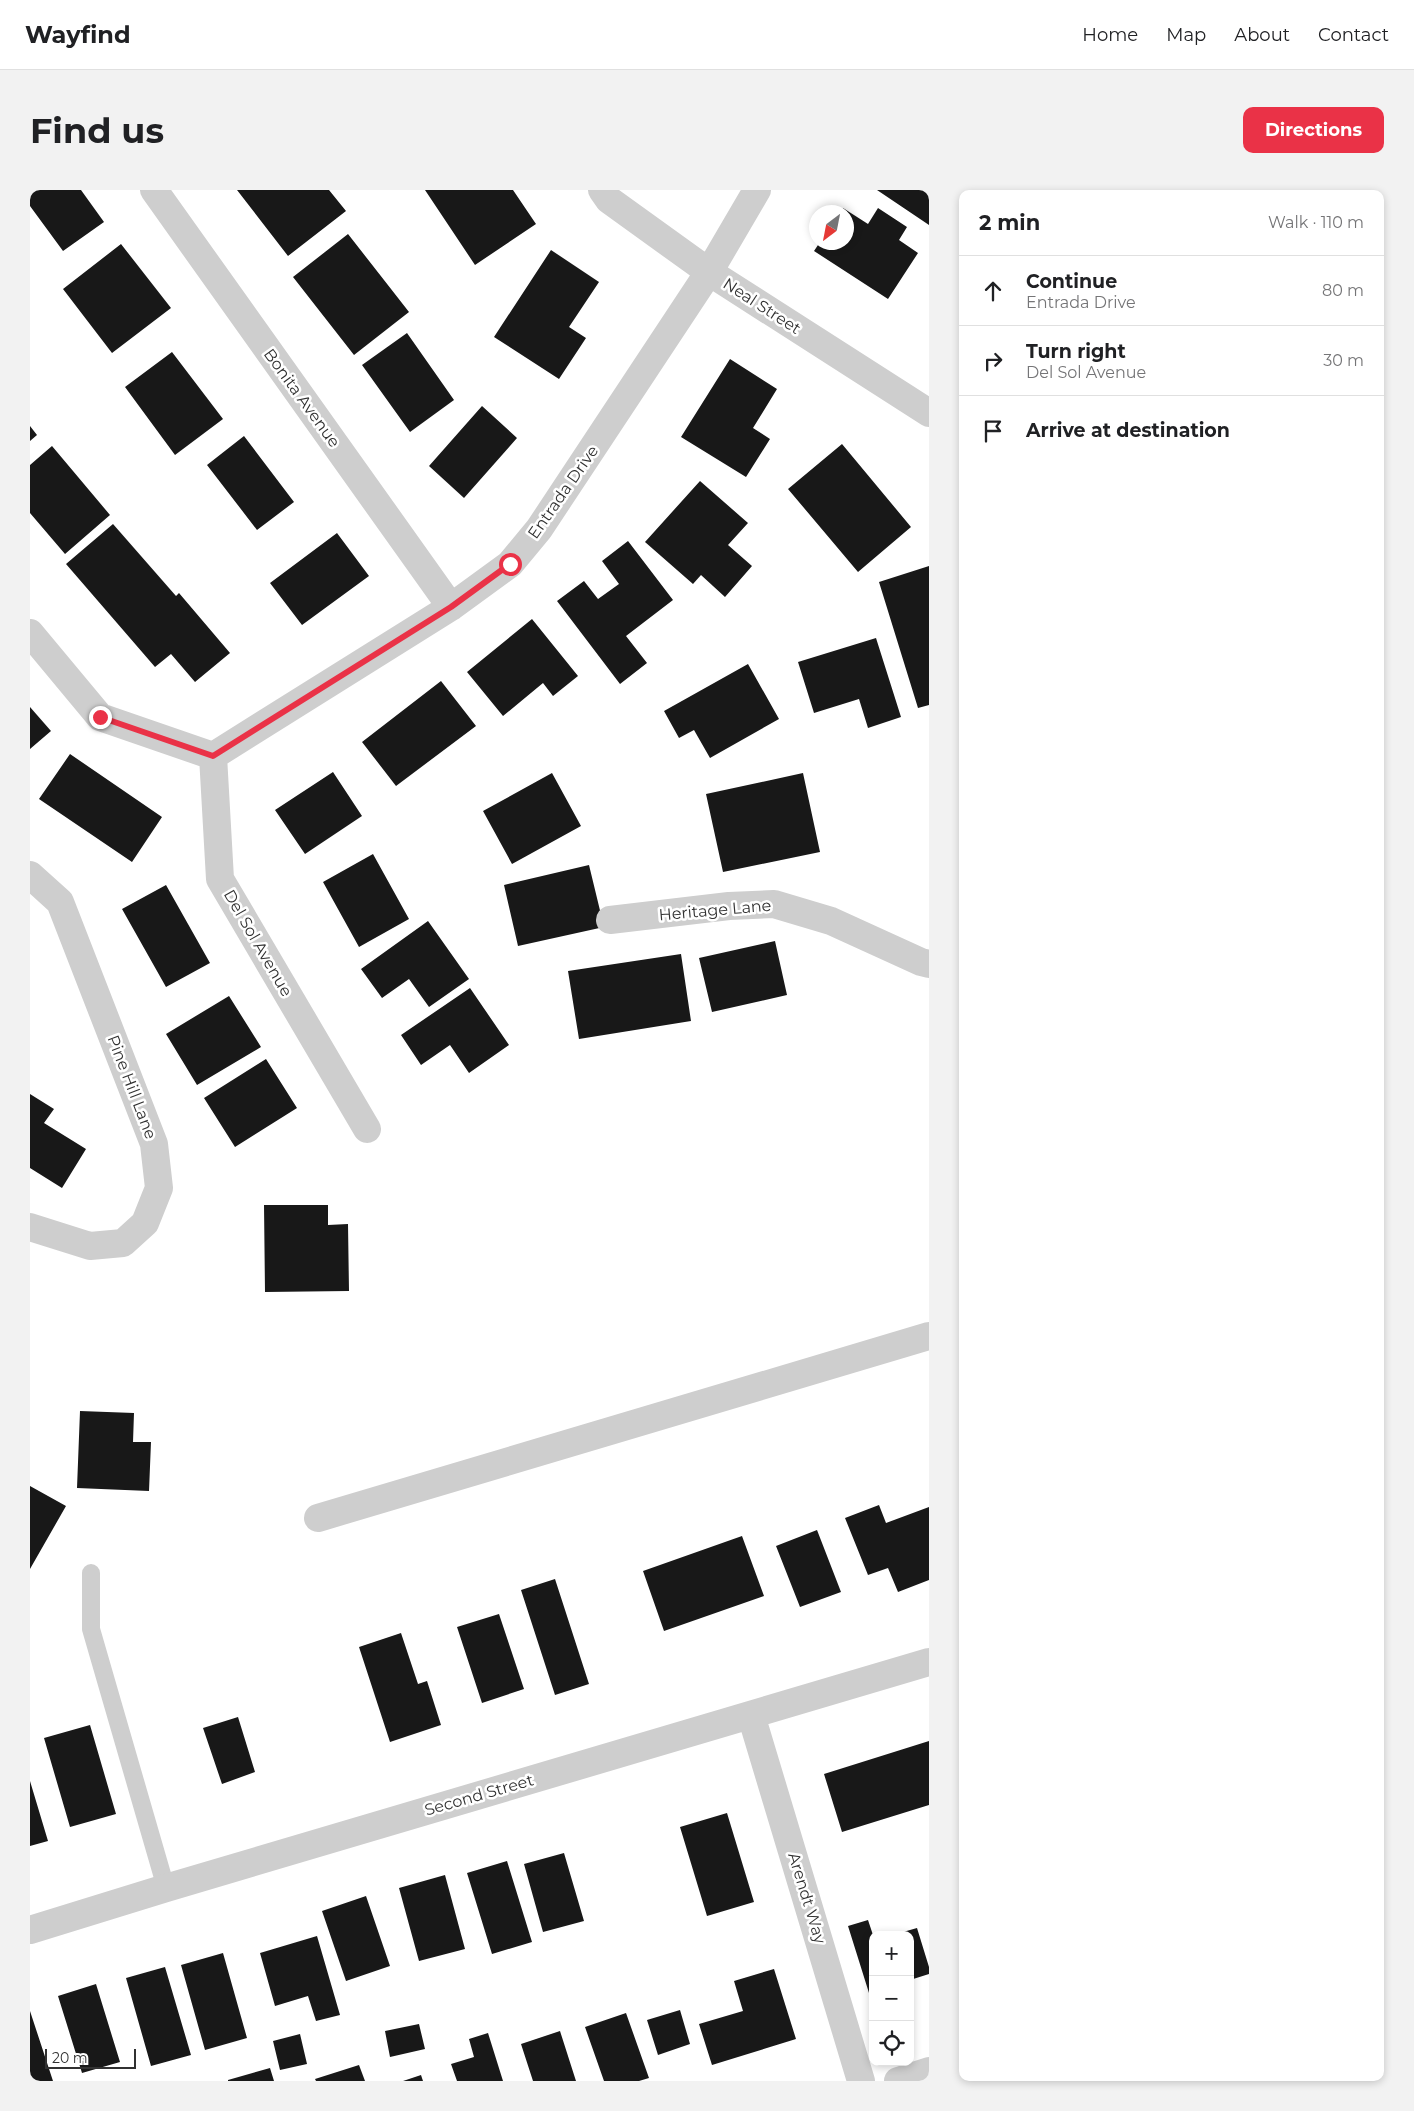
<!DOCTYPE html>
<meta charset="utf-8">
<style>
:root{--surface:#fff;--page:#f2f2f2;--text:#202124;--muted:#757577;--line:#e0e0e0;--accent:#ea3247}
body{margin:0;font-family:Montserrat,sans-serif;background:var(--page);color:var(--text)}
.controls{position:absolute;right:15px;bottom:15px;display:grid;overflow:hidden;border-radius:10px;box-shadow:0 2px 8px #0003}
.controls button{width:45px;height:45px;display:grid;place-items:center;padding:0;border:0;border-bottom:1px solid var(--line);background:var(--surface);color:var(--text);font:25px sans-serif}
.compass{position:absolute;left:779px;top:15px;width:45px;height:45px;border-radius:50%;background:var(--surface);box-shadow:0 2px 8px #0003;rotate:212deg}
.scale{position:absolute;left:15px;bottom:12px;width:91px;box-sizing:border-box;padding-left:5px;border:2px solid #313131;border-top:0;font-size:14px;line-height:18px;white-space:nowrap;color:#313131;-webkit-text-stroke:4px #fff;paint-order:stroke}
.stop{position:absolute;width:15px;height:15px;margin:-11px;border:4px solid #ea3247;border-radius:50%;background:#fff}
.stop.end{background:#ea3247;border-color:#fff;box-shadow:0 1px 5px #0008}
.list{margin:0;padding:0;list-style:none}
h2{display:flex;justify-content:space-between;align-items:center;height:65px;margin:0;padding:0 20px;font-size:21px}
h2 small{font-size:16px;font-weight:400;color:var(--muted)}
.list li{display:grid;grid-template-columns:32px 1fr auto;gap:15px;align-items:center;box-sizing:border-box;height:70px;padding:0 20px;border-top:1px solid var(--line)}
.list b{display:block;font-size:19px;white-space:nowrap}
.list p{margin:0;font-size:16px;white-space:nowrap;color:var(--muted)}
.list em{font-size:16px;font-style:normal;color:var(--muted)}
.icon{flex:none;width:28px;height:28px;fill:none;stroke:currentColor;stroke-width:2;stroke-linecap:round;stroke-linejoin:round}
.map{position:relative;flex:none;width:899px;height:1891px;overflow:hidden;border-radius:10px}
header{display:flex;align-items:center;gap:30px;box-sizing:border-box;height:70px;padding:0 25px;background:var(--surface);border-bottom:1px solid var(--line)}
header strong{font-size:24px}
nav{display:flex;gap:28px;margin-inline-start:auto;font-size:18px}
.intro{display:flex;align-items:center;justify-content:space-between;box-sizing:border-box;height:120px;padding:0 30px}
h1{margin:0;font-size:35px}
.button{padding:12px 22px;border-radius:10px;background:var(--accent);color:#fff;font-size:18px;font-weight:700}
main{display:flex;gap:30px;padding:0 30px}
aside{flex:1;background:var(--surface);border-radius:10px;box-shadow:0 2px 8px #0003}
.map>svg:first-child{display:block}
</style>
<header>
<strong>Wayfind</strong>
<nav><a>Home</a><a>Map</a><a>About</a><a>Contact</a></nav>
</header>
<div class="intro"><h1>Find us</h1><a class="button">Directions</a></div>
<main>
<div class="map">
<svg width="899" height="1891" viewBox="0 0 899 1891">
<rect width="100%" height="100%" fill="#fff"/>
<path fill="#181818" d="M0,0H51L74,32L33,61L0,16Z
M207,0H299L316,21L258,66Z
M395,0H483L506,34L445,75Z
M847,0H899V35Z
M813,18L838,34L848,18L877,37L869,50L888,63L858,109L784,61L790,52H816V22H810Z
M318,44L379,122L324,165L263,87Z
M91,54L141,118L82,163L33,99Z
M521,60L569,92L539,137L556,148L529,189L464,147Z
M377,143L424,210L380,242L332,175Z
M142,162L193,229L145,265L95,197Z
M700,169L747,199L723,238L740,249L716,287L651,247Z
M452,216L487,248L434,308L399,276Z
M0,236L7,245L0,251Z
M214,246L264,312L227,340L177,275Z
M812,254L881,337L828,382L758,299Z
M22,256L80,325L35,364L0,323V275Z
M670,291L718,333L698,355L722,376L695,407L671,385L663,394L615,352Z
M83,334L146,406L149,403L200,463L165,492L141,464L125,477L36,374Z
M307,343L339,386L272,435L240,393Z
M598,351L643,410L596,446L617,473L590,494L527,411L554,391L568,409L589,394L572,371Z
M899,376V515L888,518L849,392Z
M502,429L548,486L523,506L513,493L473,526L437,482Z
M846,448L871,527L838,538L829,509L784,523L768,472Z
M718,474L749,529L680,568L664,540L649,548L634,521Z
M411,491L446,536L366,596L332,552Z
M0,517L21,541L0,559Z
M40,564L132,627L102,672L9,609Z
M303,582L332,626L275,664L245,620Z
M522,583L551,636L482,674L453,621Z
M773,583L790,662L693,682L676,604Z
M343,664L379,729L329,757L293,692Z
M559,675L574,737L488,756L474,695Z
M136,695L180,773L136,797L92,719Z
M398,731L439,789L399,817L379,789L352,808L331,779Z
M745,751L757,805L682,822L669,768Z
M651,764L661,831L549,849L538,781Z
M440,798L479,855L439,883L420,855L391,875L371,845Z
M199,806L231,857L167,895L136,844Z
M236,869L267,918L205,957L174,908Z
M0,904L24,919L14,933L56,959L32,998L0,978Z
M234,1015H298V1035L318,1034L319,1101L235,1102Z
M50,1221L104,1223L103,1252H121L119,1301L47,1298Z
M0,1296L36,1316L0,1379Z
M849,1315L856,1333L899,1317V1390L868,1402L858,1378L838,1385L815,1328Z
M787,1340L811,1402L770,1417L746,1356Z
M712,1346L734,1406L634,1441L613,1381Z
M525,1389L559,1494L525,1505L491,1400Z
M469,1424L494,1499L452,1513L427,1437Z
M371,1443L388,1494L397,1491L411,1535L360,1552L329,1457Z
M208,1527L225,1582L192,1594L173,1538Z
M60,1535L86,1624L40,1637L14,1548Z
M899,1551V1615L812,1642L794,1584Z
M0,1591L18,1651L0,1656Z
M697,1623L724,1712L677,1726L650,1637Z
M534,1663L554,1731L513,1742L494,1674Z
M477,1671L502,1752L462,1764L437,1683Z
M415,1685L435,1759L389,1771L369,1698Z
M336,1706L360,1776L316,1791L292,1721Z
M838,1730L843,1745V1801L839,1803L818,1736Z
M887,1738L899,1777V1784L880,1790V1745L866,1744Z
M287,1746L310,1825L286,1831L278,1806L245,1816L230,1763Z
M193,1763L217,1848L175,1860L151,1775Z
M135,1777L161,1865L121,1876L96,1788Z
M744,1779L766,1849L682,1875L669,1834L713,1821L704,1791Z
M66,1794L90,1872L52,1883L28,1806Z
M650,1820L660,1854L628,1865L617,1830Z
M0,1821L23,1891H0Z
M596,1823L619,1888L609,1891H574L555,1837Z
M389,1834L395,1859L360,1867L355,1841Z
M530,1841L546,1891H503L491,1854Z
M458,1843L473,1891H427L421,1874L444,1867L439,1849Z
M270,1844L277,1874L250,1880L243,1851Z
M329,1875L335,1891H286L285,1889Z
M240,1878L244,1891H198V1890Z
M391,1885L393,1891H373Z"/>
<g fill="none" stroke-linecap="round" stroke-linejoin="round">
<path stroke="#cecece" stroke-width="18" d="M61,1383V1439L136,1698"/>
<path stroke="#cecece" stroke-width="28" d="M124,0L421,417
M572,0L579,10L679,82L899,223
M0,443L70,527L183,566L190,689L337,939
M183,566L421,417L480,374L509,339L679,82L727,0
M0,685L30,712L124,954L129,998L115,1033L93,1053L60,1056L0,1037
M580,730L699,716L744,714L801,731L891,772L899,774
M288,1328L899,1146
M721,1525L831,1891
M0,1740L136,1698L899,1472"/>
<path stroke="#cecece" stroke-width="28" d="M868,1891L899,1881"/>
</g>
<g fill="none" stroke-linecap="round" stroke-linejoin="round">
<path stroke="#ea3247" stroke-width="6" d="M70,527L183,566L421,417L480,374"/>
</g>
<g text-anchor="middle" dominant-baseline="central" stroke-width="5" stroke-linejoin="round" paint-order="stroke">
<g font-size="16" fill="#313131" stroke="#fff">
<text transform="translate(732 116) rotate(33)">Neal Street</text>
<text transform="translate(272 208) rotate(54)">Bonita Avenue</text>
<text transform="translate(533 302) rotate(-55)">Entrada Drive</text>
<text transform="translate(685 720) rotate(-5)">Heritage Lane</text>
<text transform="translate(228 753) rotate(60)">Del Sol Avenue</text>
<text transform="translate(102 897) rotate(69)">Pine Hill Lane</text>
<text transform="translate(449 1605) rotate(-16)">Second Street</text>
<text transform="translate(777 1708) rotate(73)">Arendt Way</text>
</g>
</g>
</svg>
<div class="controls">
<button>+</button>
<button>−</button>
<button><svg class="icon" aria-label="locate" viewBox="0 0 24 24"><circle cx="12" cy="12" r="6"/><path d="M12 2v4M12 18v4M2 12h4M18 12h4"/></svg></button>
</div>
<svg class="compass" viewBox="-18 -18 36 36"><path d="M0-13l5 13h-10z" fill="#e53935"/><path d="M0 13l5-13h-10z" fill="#757577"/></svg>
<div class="scale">20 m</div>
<div class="stop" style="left:480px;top:374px"></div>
<div class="stop end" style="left:70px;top:527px"></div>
</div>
<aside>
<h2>2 min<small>Walk · 110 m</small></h2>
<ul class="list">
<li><svg class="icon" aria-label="ahead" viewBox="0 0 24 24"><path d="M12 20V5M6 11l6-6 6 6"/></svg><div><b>Continue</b><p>Entrada Drive</p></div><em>80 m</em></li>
<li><svg class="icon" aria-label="right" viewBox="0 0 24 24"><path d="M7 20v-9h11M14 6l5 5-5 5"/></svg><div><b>Turn right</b><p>Del Sol Avenue</p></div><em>30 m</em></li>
<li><svg class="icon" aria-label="arrive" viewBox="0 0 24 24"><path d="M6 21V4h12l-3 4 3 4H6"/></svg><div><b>Arrive at destination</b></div></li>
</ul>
</aside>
</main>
